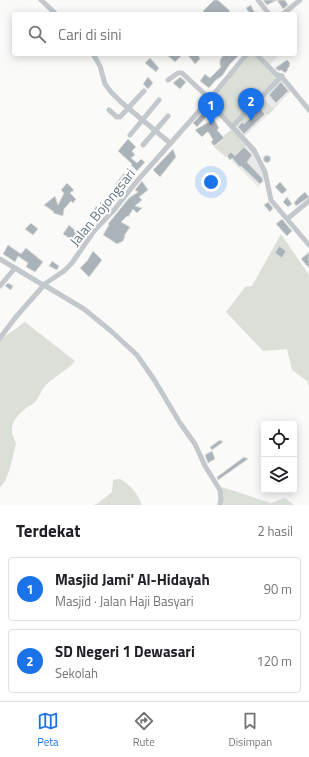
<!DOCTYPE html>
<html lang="id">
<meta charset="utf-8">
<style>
:root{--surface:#fff;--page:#f6f6f6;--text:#202124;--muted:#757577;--line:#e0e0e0;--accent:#1a73e8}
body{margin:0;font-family:"Titillium Web",sans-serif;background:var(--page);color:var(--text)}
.controls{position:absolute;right:12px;bottom:12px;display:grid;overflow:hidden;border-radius:4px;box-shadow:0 2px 10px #0003}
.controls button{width:36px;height:36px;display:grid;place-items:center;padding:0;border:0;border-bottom:1px solid var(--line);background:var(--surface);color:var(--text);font:20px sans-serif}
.you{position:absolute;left:211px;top:182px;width:14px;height:14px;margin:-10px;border:3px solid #fff;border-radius:50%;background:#1a73e8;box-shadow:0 0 0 6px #1a73e833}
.badge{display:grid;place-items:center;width:26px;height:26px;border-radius:50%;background:var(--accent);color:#fff;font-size:13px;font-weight:700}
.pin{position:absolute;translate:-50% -33px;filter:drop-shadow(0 1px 2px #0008)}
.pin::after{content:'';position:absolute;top:21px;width:14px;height:12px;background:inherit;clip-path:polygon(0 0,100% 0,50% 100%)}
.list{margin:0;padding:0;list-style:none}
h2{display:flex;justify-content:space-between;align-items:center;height:52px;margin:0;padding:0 16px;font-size:17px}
h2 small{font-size:13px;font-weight:400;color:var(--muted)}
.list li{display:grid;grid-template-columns:26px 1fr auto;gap:12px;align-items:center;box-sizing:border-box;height:64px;margin:0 8px 8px;padding:0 8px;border:1px solid var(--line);border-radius:4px}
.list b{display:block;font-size:15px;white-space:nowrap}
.list p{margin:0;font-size:13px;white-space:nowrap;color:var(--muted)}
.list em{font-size:13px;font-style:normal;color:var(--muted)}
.icon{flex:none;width:22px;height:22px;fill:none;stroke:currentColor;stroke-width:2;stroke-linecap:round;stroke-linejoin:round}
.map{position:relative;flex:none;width:309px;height:505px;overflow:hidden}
.search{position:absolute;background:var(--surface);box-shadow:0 2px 10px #0003;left:12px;right:12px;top:12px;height:44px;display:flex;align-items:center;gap:10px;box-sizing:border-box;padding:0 14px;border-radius:4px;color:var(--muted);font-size:15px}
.sheet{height:196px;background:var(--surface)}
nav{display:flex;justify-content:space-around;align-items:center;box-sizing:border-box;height:56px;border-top:1px solid var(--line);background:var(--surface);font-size:11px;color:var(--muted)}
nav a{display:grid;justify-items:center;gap:2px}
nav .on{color:var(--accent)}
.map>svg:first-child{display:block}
</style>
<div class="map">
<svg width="309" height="505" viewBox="0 0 309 505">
<rect width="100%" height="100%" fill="#fafaf8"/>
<path fill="#e8e9e9" d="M257,54H280L269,66Z
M280,76L292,90L274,109L261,96Z
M256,104L268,115L244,137L234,126Z
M242,140L252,151L261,165L265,180L258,187L227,156Z"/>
<path fill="#dadfd7" d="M249,54H254L278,78L232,125L210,101Z
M262,97L274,109L268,115L256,104Z
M252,110L255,113L244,124L241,120Z
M232,129L252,151L253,154L246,145L235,156L231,152L226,157L214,147L224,139L223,136Z
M281,234L309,275V387L307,381L292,370L287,349L263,351L226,312L245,287L252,286Z
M25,322L75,361C68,370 56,375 47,384C42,388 40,396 35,402C32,405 28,406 25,409C12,420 8,428 16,443C13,454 9,481 0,487V340Z
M120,479C131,485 137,493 142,505H93L97,504L112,492L113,480Z
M222,487L271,503L285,498L294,505H217Z"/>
<path fill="#aab3b9" stroke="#dcdcda" d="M214,0H218L230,11L227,14H205L203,11Z
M263,0H277L267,5Z
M277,0H285L288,5L283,9Z
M251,5L253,10L256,14H250L246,8Z
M166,54H183L175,62Z
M187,54H198L200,59L195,64Z
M224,54H240L230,64L222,76L216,80L209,88L200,81L205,74L210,78L221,67L220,65V60Z
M150,58L159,68L156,72L145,63Z
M287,60L290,63L289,65L290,66L287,69L288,70L285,73L281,70L279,71L275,68Z
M148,77L153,83L148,89L143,84Z
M180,77L186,82L180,89L173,83Z
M281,82L289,92H287L276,103L269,95Z
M258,106L265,114L244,134L238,127L242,122L244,124L255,113L253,111Z
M204,111L208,115L197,127L193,123Z
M214,119L219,128L217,130L224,138L214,146L211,142L213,140L209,133L207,132L202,137L195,130Z
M128,139L136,147L132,151L135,155L131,158L137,163L141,159L145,162L137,171L131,165L132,164L118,151Z
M244,147L252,155L247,162L262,178L263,181L260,184L241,166L240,167L232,158L230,160L227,156L231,152L235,156Z
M173,149L176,157L160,177L153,170Z
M263.5 159a3.5 3.5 0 1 1 7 0a3.5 3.5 0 1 1-7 0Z
M124,173L133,180L117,200L111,195L118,187L115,185Z
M142,181L148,190L139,197L142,200L135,206L142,208L137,213L133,209L128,217L127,216L121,222L130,227L124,236H125L123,241L117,244L111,240L103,235L109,225L108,224L129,198L138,192L135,190Z
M280,182L287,190L282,194L275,187Z
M67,183L74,190L70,193L76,199L73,203L71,201L64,209L63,216L53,213L54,212L44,205L55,196L58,205L64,193L61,190Z
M305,192L309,197L296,206L294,203L299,197Z
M287,197L292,204L288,207L283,202Z
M268,202L273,208L270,212L264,205Z
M96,206L104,211L102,217L93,213Z
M282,219L292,231L287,236L276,224Z
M31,223L38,229L33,235L25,229Z
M69,225L77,232L86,225L91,228L80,245L63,234Z
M8,245L21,254L26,248L43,262L35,272L26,267L28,263L18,256L15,262L3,254Z
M279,246L286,251L282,258L275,253Z
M93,251L102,260L89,277L80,268L87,261Z
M309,252V268L301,259Z
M52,261L59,266L57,270L49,266Z
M8,283L13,286L11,290L5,286Z
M220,440L223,442L212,450L210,447Z
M212,451L215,459L208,463L205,455Z
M244,457L248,459L218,480L217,477Z"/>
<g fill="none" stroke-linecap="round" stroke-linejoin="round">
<path stroke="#c3c8cc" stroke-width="5" d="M41,0L56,14
M258,0L269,14
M283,14L300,0
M93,54L100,66L105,84L111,92L121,102L170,143
M256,54L277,75H279L282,77L309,110
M168,80L178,73H182L210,99
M208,101L254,150L265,172L271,200L309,245
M109,110L117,117H120L144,91
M232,127L282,76
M130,135L159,100
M143,145L168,116
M287,219L309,201
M0,259L43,285L64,271L72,263L94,231L114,210L137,181L208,101L247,54
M44,285L84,309L111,331L137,355L155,381L180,423L195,444L205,466L220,490L221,500L220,505
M0,286L15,268
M0,338L15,318L44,285"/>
</g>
<g text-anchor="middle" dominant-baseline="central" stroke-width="4" stroke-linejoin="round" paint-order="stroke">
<g font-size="14" fill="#657683" stroke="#fff">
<text transform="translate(102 207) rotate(-51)">Jalan Bojongsari</text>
</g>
</g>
</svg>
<div class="controls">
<button><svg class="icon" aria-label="locate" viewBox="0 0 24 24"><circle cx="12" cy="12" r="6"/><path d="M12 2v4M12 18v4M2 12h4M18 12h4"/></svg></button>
<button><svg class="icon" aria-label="layers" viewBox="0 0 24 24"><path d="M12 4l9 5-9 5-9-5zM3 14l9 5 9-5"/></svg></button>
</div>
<div class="you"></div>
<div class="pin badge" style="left:211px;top:125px">1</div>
<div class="pin badge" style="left:251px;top:121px">2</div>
<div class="search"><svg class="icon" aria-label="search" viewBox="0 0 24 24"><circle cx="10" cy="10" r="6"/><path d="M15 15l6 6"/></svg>Cari di sini</div>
</div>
<section class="sheet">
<h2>Terdekat<small>2 hasil</small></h2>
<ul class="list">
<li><span class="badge">1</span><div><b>Masjid Jami' Al-Hidayah</b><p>Masjid · Jalan Haji Basyari</p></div><em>90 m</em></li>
<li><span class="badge">2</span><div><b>SD Negeri 1 Dewasari</b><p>Sekolah</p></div><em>120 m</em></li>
</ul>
</section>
<nav>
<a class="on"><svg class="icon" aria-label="map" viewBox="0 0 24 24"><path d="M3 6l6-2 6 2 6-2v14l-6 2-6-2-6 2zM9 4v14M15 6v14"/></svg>Peta</a>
<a><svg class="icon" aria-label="directions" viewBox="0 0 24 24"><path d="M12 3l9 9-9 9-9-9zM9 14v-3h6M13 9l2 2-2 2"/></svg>Rute</a>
<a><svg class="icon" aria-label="saved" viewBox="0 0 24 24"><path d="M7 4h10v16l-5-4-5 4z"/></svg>Disimpan</a>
</nav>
